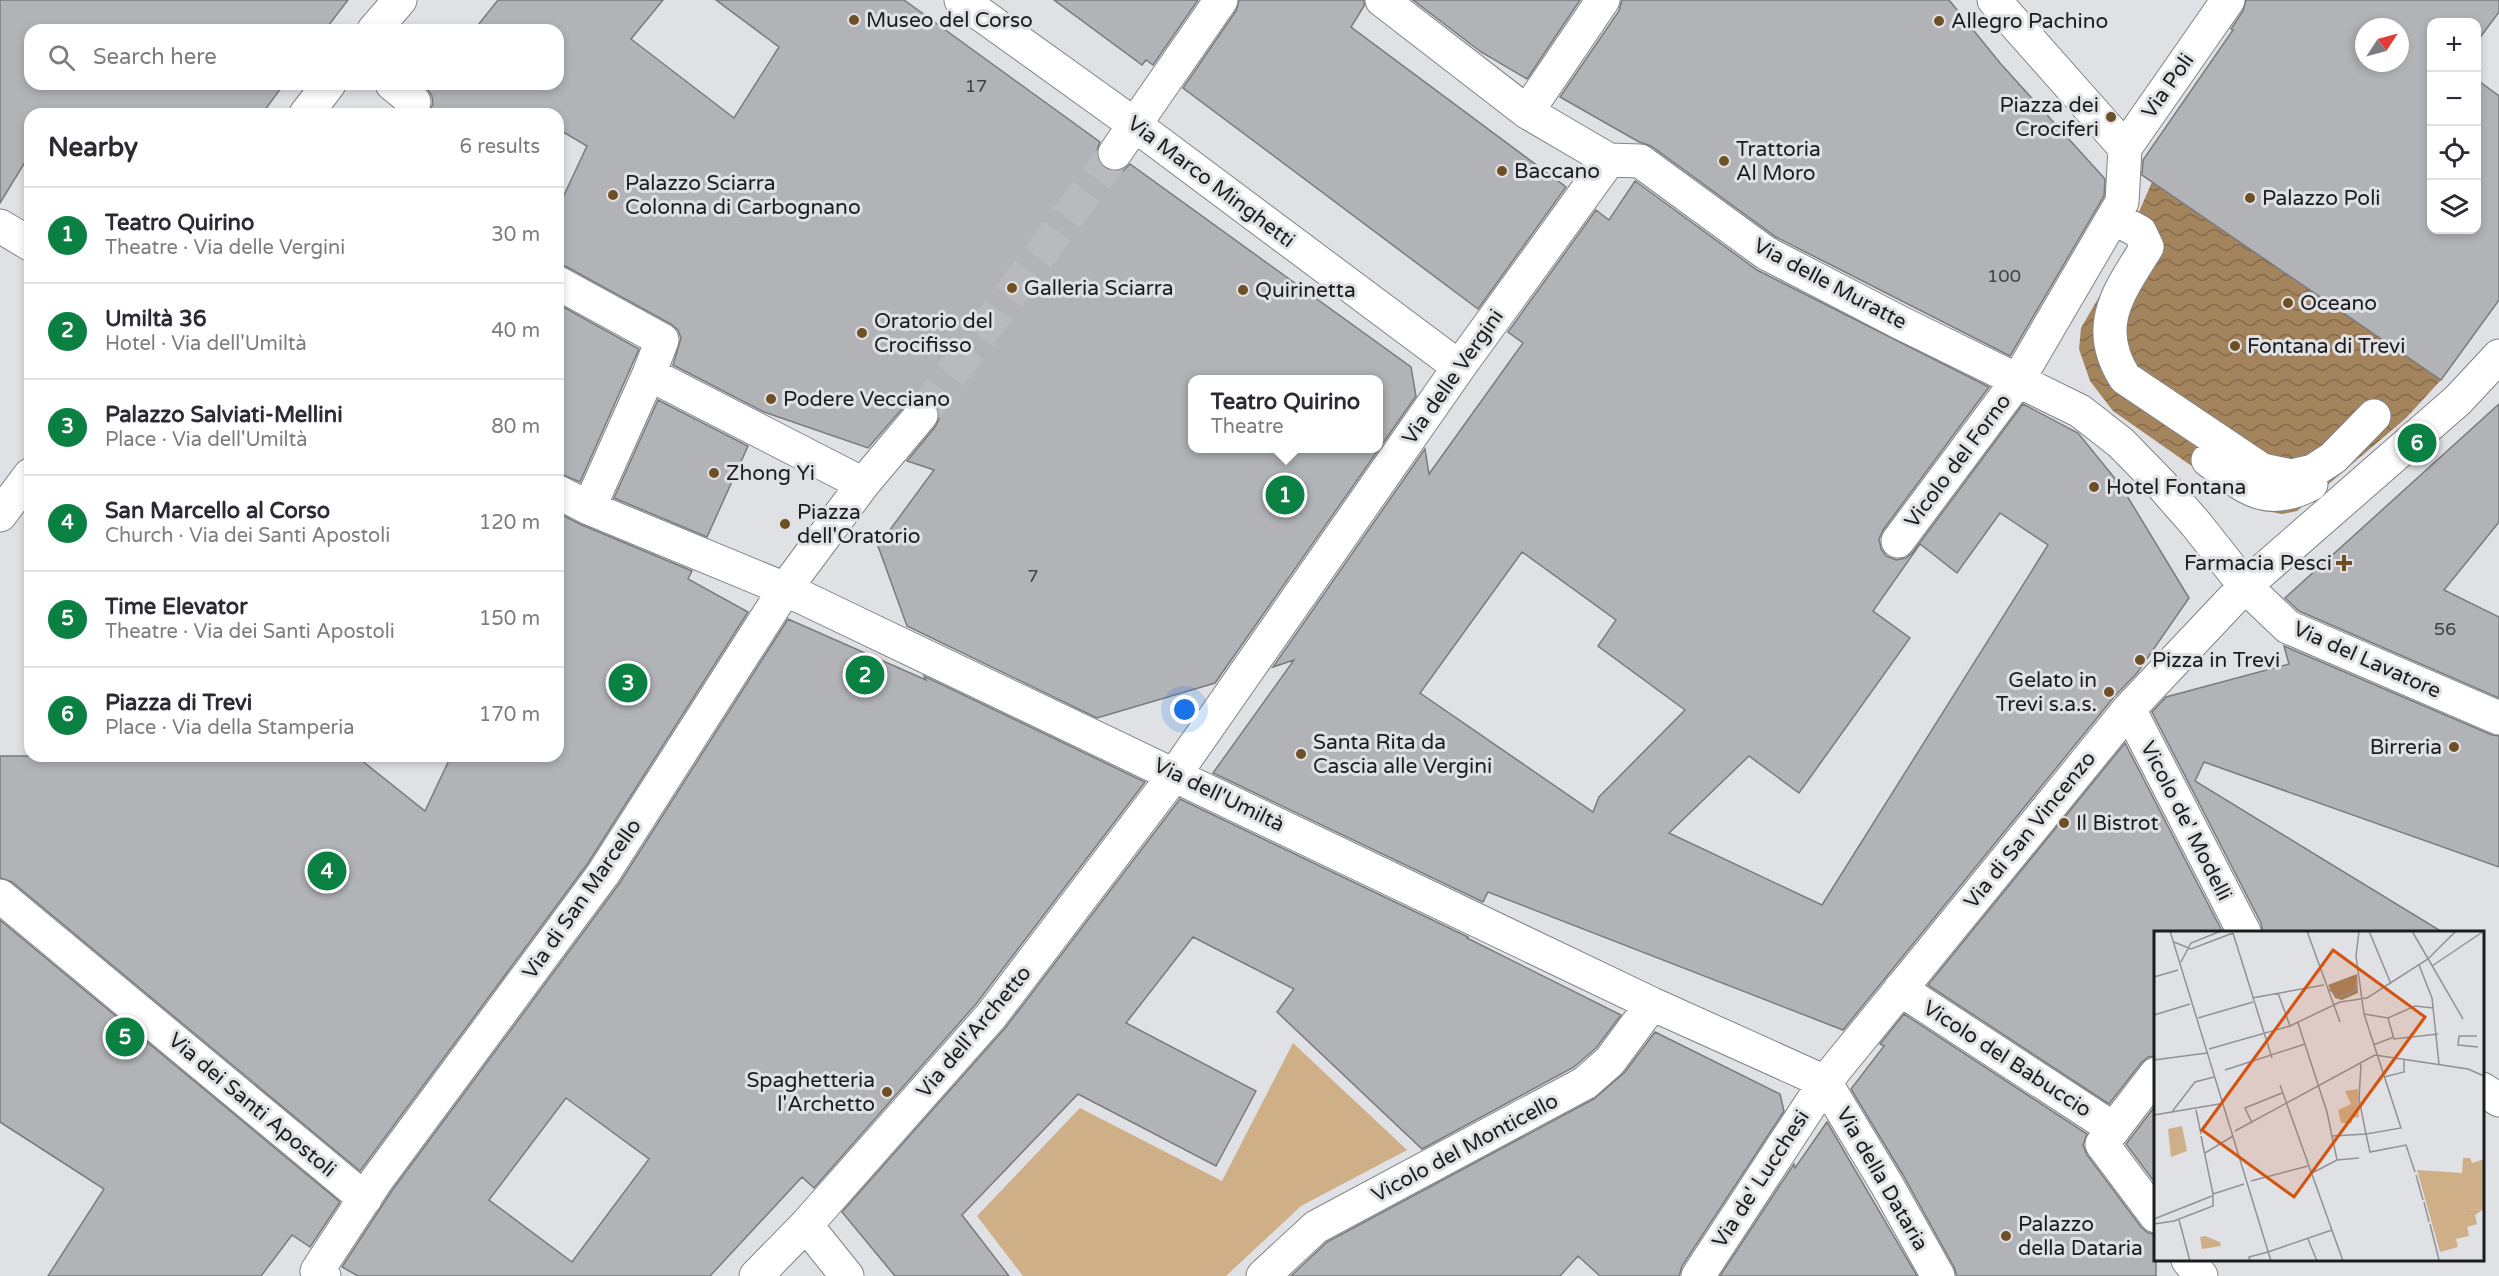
<!DOCTYPE html>
<meta charset="utf-8">
<style>
:root{--surface:#fff;--page:#f2f2f3;--text:#2b2b33;--muted:#7c7c81;--line:#e1e1e2;--accent:#0b8043}
body{margin:0;font-family:"Varela Round",sans-serif;background:var(--page);color:var(--text)}
.controls{position:absolute;right:18px;top:18px;display:grid;overflow:hidden;border-radius:12px;box-shadow:0 3px 9px #0003}
.controls button{width:54px;height:54px;display:grid;place-items:center;padding:0;border:0;border-bottom:2px solid var(--line);background:var(--surface);color:var(--text);font:30px sans-serif}
.compass{position:absolute;left:2355px;top:18px;width:54px;height:54px;border-radius:50%;background:var(--surface);box-shadow:0 3px 9px #0003;rotate:54deg}
.you{position:absolute;left:1185px;top:710px;width:21px;height:21px;margin:-15px;border:4px solid #fff;border-radius:50%;background:#1a73e8;box-shadow:0 0 0 9px #1a73e833}
.badge{display:grid;place-items:center;width:39px;height:39px;border-radius:50%;background:var(--accent);color:#fff;font-size:20px;font-weight:700}
.pin{position:absolute;translate:-50% -50%;border:3px solid #fff;box-shadow:0 2px 6px #0006}
.popup{position:absolute;left:1188px;top:375px;width:195px;height:78px;box-sizing:border-box;display:grid;place-content:center;border-radius:12px;background:var(--surface);filter:drop-shadow(0 2px 4px #0005);font-size:20px;white-space:nowrap;color:var(--muted)}
.popup b{font-size:22px;color:var(--text)}
.popup::after{content:'';position:absolute;left:50%;top:100%;margin-left:-12px;border:12px solid transparent;border-top-color:var(--surface)}
.list{margin:0;padding:0;list-style:none}
h2{display:flex;justify-content:space-between;align-items:center;height:78px;margin:0;padding:0 24px;font-size:26px}
h2 small{font-size:20px;font-weight:400;color:var(--muted)}
.list li{display:grid;grid-template-columns:39px 1fr auto;gap:18px;align-items:center;box-sizing:border-box;height:96px;padding:0 24px;border-top:2px solid var(--line)}
.list b{display:block;font-size:22px;white-space:nowrap}
.list p{margin:0;font-size:20px;white-space:nowrap;color:var(--muted)}
.list em{font-size:20px;font-style:normal;color:var(--muted)}
.icon{flex:none;width:33px;height:33px;fill:none;stroke:currentColor;stroke-width:2;stroke-linecap:round;stroke-linejoin:round}
.map{position:relative;flex:none;width:2499px;height:1276px;overflow:hidden}
.search{position:absolute;background:var(--surface);box-shadow:0 3px 9px #0003;left:24px;top:24px;width:540px;height:66px;display:flex;align-items:center;gap:15px;box-sizing:border-box;padding:0 21px;border-radius:18px;color:var(--muted);font-size:22px}
.panel{position:absolute;background:var(--surface);box-shadow:0 3px 9px #0003;left:24px;top:108px;width:540px;height:654px;border-radius:18px}
.map>svg:first-child{display:block}
</style>
<div class="map">
<svg width="2499" height="1276" viewBox="0 0 2499 1276">
<defs>
<pattern id="water-waves" width="16" height="10" patternUnits="userSpaceOnUse" patternTransform="scale(1.5)"><rect width="16" height="10" fill="#a4845d"/><path d="M0 5q4-4 8 0t8 0" fill="none" stroke="#856b4c"/></pattern>
</defs>
<rect width="100%" height="100%" fill="#e0e1e5"/>
<path fill="#cfaf88" d="M1293,1043L1407,1150L1301,1206L1226,1276H1023L977,1216L1080,1108L1222,1181Z"/>
<path fill="url(#water-waves)" d="M2152,182L2441,380L2406,418L2297,511L2282,514L2261,510L2223,488L2113,411L2090,381L2079,349L2081,328L2132,240L2138,214Z"/>
<path fill="#b1b3b6" stroke="#797b7e" stroke-width="1.5" fill-rule="evenodd" d="M0,0H348L325,30H30V84H284L262,114H30V154L0,203Z
M498,0H663L631,39L734,118L779,47L716,0H904L1100,142L1096,152L1098,162L1104,168L1114,172L1124,170L1130,164L1411,367L1416,396L1215,683L1097,718L907,626L878,546L934,470L907,461L935,427L939,419V409L933,401L924,397H915L907,403L868,448L764,412L673,365L681,338L678,330L671,324L567,267L558,264V208L587,146L558,129V114H428L433,104L432,96L428,90L433,84H558V30H474ZM1192,380H1378V448H1192Z
M1054,0H1198L1153,65L1146,60L1142,65Z
M1239,0H1364V6L1351,27L1566,187L1478,309L1183,88L1236,11Z
M1413,0H1580L1527,79L1481,52Z
M1622,0H1949L2000,63L2105,179L2104,196L2010,356L1776,237L1651,146L1639,142L1560,97L1619,11Z
M2246,0H2499V12L2476,43V22H2432V230H2476V79L2499,96V300L2441,380L2142,175L2143,160L2233,30L2231,29L2243,11ZM2364,27H2400V63H2364Z
M1635,181L1757,270L1989,387L1883,530L1879,539L1881,549L1886,556L1896,560L1906,558L1913,552L2023,404L2078,433L2121,486L2189,598L2137,673L2114,697L1843,1030L1488,892L1483,902L1213,773L1294,660L1273,667L1425,449L1429,474L1523,343L1508,332L1596,210L1609,220ZM2000,513L2048,545L1822,905L1669,833L1749,756L1799,793L1910,638L1873,611L1920,544L1957,573ZM1522,552L1616,620L1598,646L1685,710L1599,797L1593,812L1420,693Z
M558,304L639,349L580,482L558,473Z
M658,400L748,446L707,537L614,498Z
M2499,404V522L2444,590L2499,617V698L2299,611L2285,598Z
M558,513L582,525L692,571L688,579L748,612L588,863L360,1171L12,882L0,878V756H356L425,811L451,756H558Z
M788,619L926,680L924,676L1145,782L976,1004L814,1188L802,1177L710,1276H358L342,1267L391,1192L619,884ZM566,1098L649,1159L572,1262L489,1200Z
M2284,646L2492,735L2499,736V867L2204,762L2195,781L2444,933H2263L2261,923L2152,712L2166,697L2289,664Z
M2125,743L2223,933H2156V1056L2148,1057L2141,1063L2109,1104L1928,985Z
M1180,799L1468,937L1467,938L1621,1015L1596,1048L1574,1067L1422,1149L1277,1012L1294,989L1193,937L1126,1023L1256,1091L1216,1166L1078,1094L962,1215L1009,1276H895L842,1212L1006,1027Z
M0,920L340,1202L310,1247L292,1235L261,1276H48L104,1189L0,1122Z
M1904,1014L2087,1134L2083,1145L2087,1155L2141,1227L2148,1233L2156,1234V1276H1957L1954,1267L1903,1175L1851,1089L1884,1046L1880,1044Z
M1655,1032L1780,1094L1784,1111L1682,1266L1679,1276H1600L1578,1256L1560,1276H1291L1327,1242L1594,1099L1625,1072Z
M2156,1105V1184L2126,1144Z
M1827,1122L1917,1276H1720L1794,1164L1795,1168Z"/>
<g fill="none" stroke-linecap="round" stroke-linejoin="round">
<path stroke="#b9babd" stroke-width="33" stroke-dasharray="33 16" stroke-linecap="butt" d="M921,415L1115,153"/>
<g stroke="#828387" stroke-width="35">
<path id="minor" d="M961,0L1135,125L1459,367
M1382,0L1527,112L1609,160L1640,161L1766,253L1899,322L2080,411L2121,443L2161,484L2196,524L2245,586L2288,627L2499,718
M1994,0L2125,148
M374,30L400,0
M392,84L414,102
M1527,112L1603,0
M306,114L329,84
M1115,153L1221,0
M2114,218L2140,232L2147,247C2119,292 2092,326 2125,378L2262,470L2291,476L2313,471L2333,458L2374,416
M0,226L30,244
M558,283L662,340L649,374L863,484
M2208,460C2245,487 2265,508 2311,484
M558,492L589,508L785,589L1652,1004L1825,1082
M589,508L649,374
M0,515L30,475
M1898,541L2018,380L2122,202L2125,148L2228,0
M2129,709L2244,932
M0,896L365,1199
M1900,989L2114,1129
M2156,1074L2102,1144L2156,1216
M1825,1082L1887,1185L1938,1276
M2482,1089L2499,1100
M806,1225L847,1276
M2188,1260L2201,1276
M324,1276L317,1271L376,1181L603,874L785,589L863,484L921,415
M756,1276L806,1225L991,1016L1175,774L1459,367L1609,160
M1263,1276L1316,1227L1585,1083L1610,1061L1652,1004
M1698,1276L1825,1082L2129,709L2245,586L2458,400L2499,356"/>
</g>
<use href="#minor" stroke="#fff" stroke-width="33"/>
</g>
<g fill="#6f4f25" stroke="#e0e1e5" stroke-width="2">
<circle cx="854" cy="20" r="6"/>
<circle cx="1939" cy="21" r="6"/>
<circle cx="2111" cy="117" r="6"/>
<circle cx="1724" cy="161" r="6"/>
<circle cx="1502" cy="171" r="6"/>
<circle cx="613" cy="195" r="6"/>
<circle cx="2250" cy="198" r="6"/>
<circle cx="1012" cy="288" r="6"/>
<circle cx="1243" cy="290" r="6"/>
<circle cx="2288" cy="303" r="6"/>
<circle cx="862" cy="333" r="6"/>
<circle cx="2235" cy="346" r="6"/>
<circle cx="771" cy="399" r="6"/>
<circle cx="714" cy="473" r="6"/>
<circle cx="2094" cy="487" r="6"/>
<circle cx="785" cy="524" r="6"/>
<path d="M2341 554h6v6h6v6h-6v6h-6v-6h-6v-6h6z"/>
<circle cx="2140" cy="660" r="6"/>
<circle cx="2109" cy="692" r="6"/>
<circle cx="2454" cy="747" r="6"/>
<circle cx="1301" cy="754" r="6"/>
<circle cx="2064" cy="823" r="6"/>
<circle cx="887" cy="1092" r="6"/>
<circle cx="2006" cy="1236" r="6"/>
</g>
<g text-anchor="middle" dominant-baseline="central" stroke-width="6" stroke-linejoin="round" paint-order="stroke">
<g font-size="18" fill="#404243">
<text x="976" y="86">17</text>
<text x="2004" y="276">100</text>
<text x="1033" y="576">7</text>
<text x="2445" y="629">56</text>
</g>
<g font-size="21" fill="#1b1c1d" stroke="#e0e1e5" text-anchor="start">
<text x="866" y="20">Museo del Corso</text>
<text x="1951" y="21">Allegro Pachino</text>
<text x="2099" y="105" text-anchor="end">Piazza dei<tspan x="2099" dy="24">Crociferi</tspan></text>
<text x="1736" y="149">Trattoria<tspan x="1736" dy="24">Al Moro</tspan></text>
<text x="1514" y="171">Baccano</text>
<text x="625" y="183">Palazzo Sciarra<tspan x="625" dy="24">Colonna di Carbognano</tspan></text>
<text x="2262" y="198">Palazzo Poli</text>
<text x="1024" y="288">Galleria Sciarra</text>
<text x="1255" y="290">Quirinetta</text>
<text x="2300" y="303">Oceano</text>
<text x="874" y="321">Oratorio del<tspan x="874" dy="24">Crocifisso</tspan></text>
<text x="2247" y="346">Fontana di Trevi</text>
<text x="783" y="399">Podere Vecciano</text>
<text x="726" y="473">Zhong Yi</text>
<text x="2106" y="487">Hotel Fontana</text>
<text x="797" y="512">Piazza<tspan x="797" dy="24">dell'Oratorio</tspan></text>
<text x="2332" y="563" text-anchor="end">Farmacia Pesci</text>
<text x="2152" y="660">Pizza in Trevi</text>
<text x="2097" y="680" text-anchor="end">Gelato in<tspan x="2097" dy="24">Trevi s.a.s.</tspan></text>
<text x="1313" y="742">Santa Rita da<tspan x="1313" dy="24">Cascia alle Vergini</tspan></text>
<text x="2442" y="747" text-anchor="end">Birreria</text>
<text x="2076" y="823">Il Bistrot</text>
<text x="875" y="1080" text-anchor="end">Spaghetteria<tspan x="875" dy="24">l'Archetto</tspan></text>
<text x="2018" y="1224">Palazzo<tspan x="2018" dy="24">della Dataria</tspan></text>
</g>
<g font-size="21" fill="#1b1c1d" stroke="#e0e1e5">
<text transform="translate(2168 86) rotate(-55)">Via Poli</text>
<text transform="translate(1211 182) rotate(37)">Via Marco Minghetti</text>
<text transform="translate(1830 284) rotate(28)">Via delle Muratte</text>
<text transform="translate(1453 377) rotate(-55)">Via delle Vergini</text>
<text transform="translate(1958 461) rotate(-53)">Vicolo del Forno</text>
<text transform="translate(2367 660) rotate(24)">Via del Lavatore</text>
<text transform="translate(1219 795) rotate(26)">Via dell'Umiltà</text>
<text transform="translate(2186 821) rotate(63)">Vicolo de' Modelli</text>
<text transform="translate(2030 830) rotate(-51)">Via di San Vincenzo</text>
<text transform="translate(582 899) rotate(-55)">Via di San Marcello</text>
<text transform="translate(974 1032) rotate(-50)">Via dell'Archetto</text>
<text transform="translate(2007 1059) rotate(33)">Vicolo del Babuccio</text>
<text transform="translate(252 1105) rotate(40)">Via dei Santi Apostoli</text>
<text transform="translate(1465 1148) rotate(-28)">Vicolo del Monticello</text>
<text transform="translate(1761 1179) rotate(-57)">Via de' Lucchesi</text>
<text transform="translate(1882 1179) rotate(60)">Via della Dataria</text>
</g>
</g>
<g transform="translate(2154 931)">
<rect width="330" height="330" fill="#e0e1e5"/>
<path d="M51,305L66,311L67,315L48,318L46,306Z" fill="#cfaf88"/>
<path d="M309,227H316L318,232L330,228V278L310,279L315,305L302,308L304,316L286,321L263,239L308,242Z" fill="#cfaf88"/>
<path d="M204,158L205,186L198,187V192H187L184,179L197,173L191,160ZM28,195L33,220L17,226L14,198ZM330,278L321,284L323,293L313,296L310,279Z" fill="#cfaf88"/>
<path d="M203,43L204,62L188,69L181,67L174,54Z" fill="#a4845d"/>
<path fill="none" stroke="#919295" stroke-width="1.5" d="M16,0L117,330M153,0L186,91M205,0L202,25L210,83L247,197L212,203L216,221L252,214L261,241M215,0L237,53M258,0L309,88M79,2L118,127M20,11L37,18L79,2M27,31L37,12L67,0M265,34L278,67L285,133M278,35L330,0M0,46L24,39M174,58L186,66L202,59V50M124,62L136,95M98,67L170,54M210,83L234,87M0,84L36,73M44,87L99,71M234,87L240,108L284,103M234,87L261,75L280,77M144,92L173,181L183,229M323,105H305L304,114L324,116M219,114L240,106M55,118L136,95L186,71L213,67L274,28L302,0M221,124L314,138L330,145M0,129L53,122M71,139L151,113M230,146L250,141V128M126,154L189,330M0,165V184M42,179L47,203M17,182L41,151L60,146M0,184L65,173M98,192L91,177L128,162M81,200L221,124M47,205L59,263M178,205L212,203L205,168L207,133M51,222L79,205M160,241L183,229L205,227M262,244L269,269M97,250L154,235M59,263L90,253M270,271L275,291M0,288L58,265M25,289L36,330M0,293L20,290L59,275V263M276,293L285,329M154,308L163,330M114,321L178,299M96,330L95,326L114,321"/>
<path fill="#d4530e" fill-opacity="0.15" stroke="#d4530e" stroke-width="3" d="M179,19L271,86L140,266L48,199Z"/>
<rect width="330" height="330" fill="none" stroke="#1b1c1d" stroke-width="3"/>
</g>
</svg>
<div class="controls">
<button>+</button>
<button>−</button>
<button><svg class="icon" aria-label="locate" viewBox="0 0 24 24"><circle cx="12" cy="12" r="6"/><path d="M12 2v4M12 18v4M2 12h4M18 12h4"/></svg></button>
<button><svg class="icon" aria-label="layers" viewBox="0 0 24 24"><path d="M12 4l9 5-9 5-9-5zM3 14l9 5 9-5"/></svg></button>
</div>
<svg class="compass" viewBox="-18 -18 36 36"><path d="M0-13l5 13h-10z" fill="#e53935"/><path d="M0 13l5-13h-10z" fill="#7c7c81"/></svg>
<div class="you"></div>
<div class="pin badge" style="left:1285px;top:495px">1</div>
<div class="popup"><b>Teatro Quirino</b>Theatre</div>
<div class="pin badge" style="left:865px;top:675px">2</div>
<div class="pin badge" style="left:628px;top:683px">3</div>
<div class="pin badge" style="left:327px;top:871px">4</div>
<div class="pin badge" style="left:125px;top:1037px">5</div>
<div class="pin badge" style="left:2417px;top:443px">6</div>
<div class="search"><svg class="icon" aria-label="search" viewBox="0 0 24 24"><circle cx="10" cy="10" r="6"/><path d="M15 15l6 6"/></svg>Search here</div>
<section class="panel">
<h2>Nearby<small>6 results</small></h2>
<ul class="list">
<li><span class="badge">1</span><div><b>Teatro Quirino</b><p>Theatre · Via delle Vergini</p></div><em>30 m</em></li>
<li><span class="badge">2</span><div><b>Umiltà 36</b><p>Hotel · Via dell'Umiltà</p></div><em>40 m</em></li>
<li><span class="badge">3</span><div><b>Palazzo Salviati-Mellini</b><p>Place · Via dell'Umiltà</p></div><em>80 m</em></li>
<li><span class="badge">4</span><div><b>San Marcello al Corso</b><p>Church · Via dei Santi Apostoli</p></div><em>120 m</em></li>
<li><span class="badge">5</span><div><b>Time Elevator</b><p>Theatre · Via dei Santi Apostoli</p></div><em>150 m</em></li>
<li><span class="badge">6</span><div><b>Piazza di Trevi</b><p>Place · Via della Stamperia</p></div><em>170 m</em></li>
</ul>
</section>
</div>
